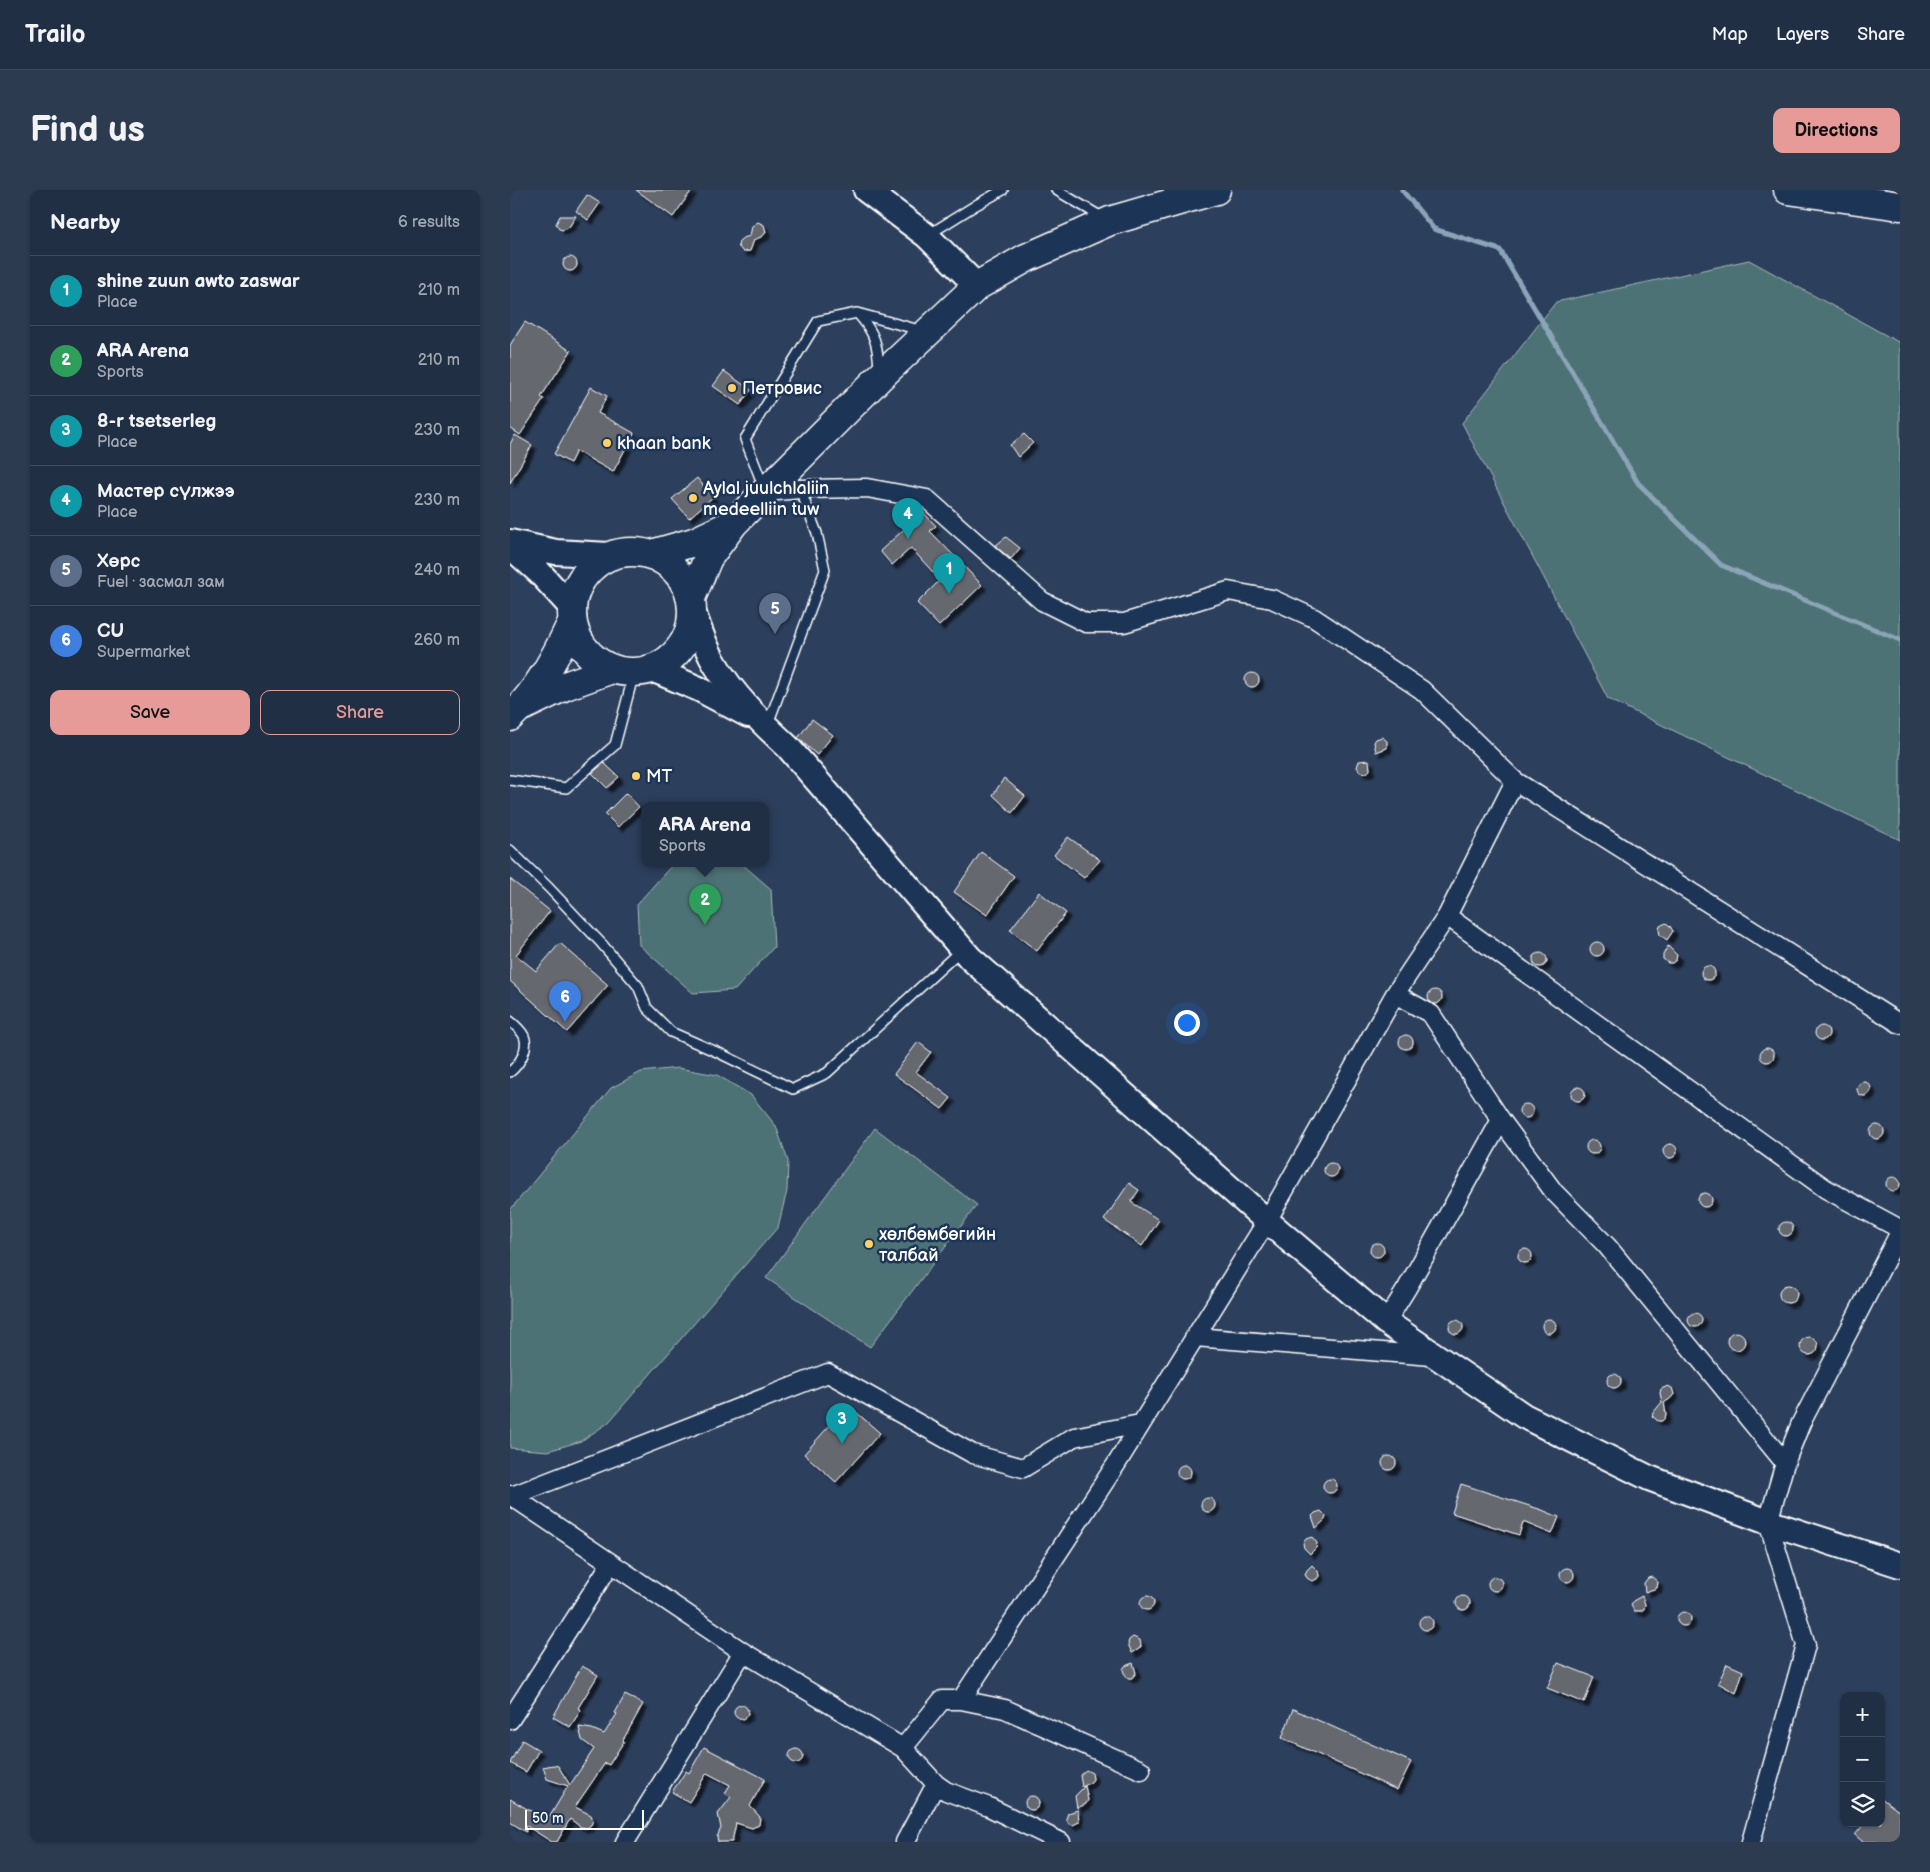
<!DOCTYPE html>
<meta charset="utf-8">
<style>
:root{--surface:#212f45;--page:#2d3b50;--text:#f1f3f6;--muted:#a2a9b3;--line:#3e4a5e;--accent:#e69b98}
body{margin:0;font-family:"Balsamiq Sans",sans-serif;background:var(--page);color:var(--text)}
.controls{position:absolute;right:15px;bottom:15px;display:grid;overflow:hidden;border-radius:10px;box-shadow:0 1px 4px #0004}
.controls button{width:45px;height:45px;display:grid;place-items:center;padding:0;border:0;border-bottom:1px solid var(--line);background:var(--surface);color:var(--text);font:25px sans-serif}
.scale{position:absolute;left:15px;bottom:12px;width:119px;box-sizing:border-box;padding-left:5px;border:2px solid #fff;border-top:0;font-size:14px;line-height:18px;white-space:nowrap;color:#fff;-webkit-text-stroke:4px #1d3557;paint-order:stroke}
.you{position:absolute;left:676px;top:832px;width:18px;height:18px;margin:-12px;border:4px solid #fff;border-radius:50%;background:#1a73e8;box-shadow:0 0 0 8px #1a73e833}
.badge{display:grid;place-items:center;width:32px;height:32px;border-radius:50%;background:var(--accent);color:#fff;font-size:16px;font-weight:700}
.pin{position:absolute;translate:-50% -41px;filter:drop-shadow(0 1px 2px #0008)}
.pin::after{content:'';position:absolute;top:26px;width:18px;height:15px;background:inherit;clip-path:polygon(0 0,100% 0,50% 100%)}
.popup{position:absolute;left:131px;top:612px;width:128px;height:65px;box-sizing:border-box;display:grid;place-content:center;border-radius:10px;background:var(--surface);filter:drop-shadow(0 1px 4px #0005);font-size:16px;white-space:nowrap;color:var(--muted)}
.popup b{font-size:19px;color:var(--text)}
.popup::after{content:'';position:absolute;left:50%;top:100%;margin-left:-10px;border:10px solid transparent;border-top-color:var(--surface)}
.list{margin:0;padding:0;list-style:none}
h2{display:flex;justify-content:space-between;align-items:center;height:65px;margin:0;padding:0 20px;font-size:21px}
h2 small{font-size:16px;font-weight:400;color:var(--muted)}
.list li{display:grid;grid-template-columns:32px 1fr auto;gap:15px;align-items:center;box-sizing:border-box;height:70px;padding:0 20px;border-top:1px solid var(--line)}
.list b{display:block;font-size:19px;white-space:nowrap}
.list p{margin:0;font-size:16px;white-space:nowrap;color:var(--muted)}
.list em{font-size:16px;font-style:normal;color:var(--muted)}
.actions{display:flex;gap:10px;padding:15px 20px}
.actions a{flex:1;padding:11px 0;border:1px solid var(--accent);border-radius:10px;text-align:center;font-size:18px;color:var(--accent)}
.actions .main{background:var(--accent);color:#111}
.icon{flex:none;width:28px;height:28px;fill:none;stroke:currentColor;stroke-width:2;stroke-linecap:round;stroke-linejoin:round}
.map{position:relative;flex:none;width:1390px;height:1652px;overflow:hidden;border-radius:10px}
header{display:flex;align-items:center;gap:30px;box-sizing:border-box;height:70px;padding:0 25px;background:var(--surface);border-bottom:1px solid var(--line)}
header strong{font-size:24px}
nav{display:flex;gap:28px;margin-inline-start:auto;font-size:18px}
.intro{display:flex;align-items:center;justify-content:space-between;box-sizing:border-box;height:120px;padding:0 30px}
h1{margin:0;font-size:35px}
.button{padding:12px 22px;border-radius:10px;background:var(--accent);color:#111;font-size:18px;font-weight:700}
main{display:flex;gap:30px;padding:0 30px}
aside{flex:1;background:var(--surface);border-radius:10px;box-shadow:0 1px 4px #0004}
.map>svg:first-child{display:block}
</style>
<header>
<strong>Trailo</strong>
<nav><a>Map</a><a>Layers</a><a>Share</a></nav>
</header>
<div class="intro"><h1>Find us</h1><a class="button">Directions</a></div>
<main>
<aside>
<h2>Nearby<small>6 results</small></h2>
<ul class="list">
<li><span class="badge" style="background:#0f9aa8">1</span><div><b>shine zuun awto zaswar</b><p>Place</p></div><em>210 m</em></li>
<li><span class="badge" style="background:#2e9e5b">2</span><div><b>ARA Arena</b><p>Sports</p></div><em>210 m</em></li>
<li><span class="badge" style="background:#0f9aa8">3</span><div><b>8-r tsetserleg</b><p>Place</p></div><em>230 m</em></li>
<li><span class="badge" style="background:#0f9aa8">4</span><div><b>Мастер сүлжээ</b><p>Place</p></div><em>230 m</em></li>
<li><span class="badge" style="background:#5c6f8a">5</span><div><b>Хөрс</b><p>Fuel · засмал зам</p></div><em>240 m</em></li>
<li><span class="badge" style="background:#3f7fe0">6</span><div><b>CU</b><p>Supermarket</p></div><em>260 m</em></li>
</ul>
<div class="actions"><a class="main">Save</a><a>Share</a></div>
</aside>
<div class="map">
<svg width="1390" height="1652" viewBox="0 0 1390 1652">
<defs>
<filter id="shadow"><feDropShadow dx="4.5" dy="4.5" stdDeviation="1" flood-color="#0009"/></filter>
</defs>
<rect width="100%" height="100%" fill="#2c3f5c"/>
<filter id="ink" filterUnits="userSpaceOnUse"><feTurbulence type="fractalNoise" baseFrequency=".02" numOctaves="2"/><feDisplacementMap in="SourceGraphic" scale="10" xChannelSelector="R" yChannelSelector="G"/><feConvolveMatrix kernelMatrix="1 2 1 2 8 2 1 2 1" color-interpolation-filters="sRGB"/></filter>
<g filter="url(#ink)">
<path fill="#4d7274" stroke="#a6b8ba" d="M1239,70L1390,153V650L1098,509L952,233L1046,112Z
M163,674H232L261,699L264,757L225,800L183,803L129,755L127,714Z
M168,878L207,885L241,905L266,936L278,971L277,1001L268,1037L98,1233L71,1251L38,1261L0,1258V1020L101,898L131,882Z
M365,938L467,1015L360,1157L256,1088Z"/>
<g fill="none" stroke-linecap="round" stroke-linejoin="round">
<path stroke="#8ca4b8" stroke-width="5" d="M892,0L924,39L990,60L1128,293L1211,375L1390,450"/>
</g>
<path fill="#666870" stroke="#fff" filter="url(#shadow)" d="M126,0H182L163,27Z
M77,5L90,13L78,30L66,21Z
M50,26H66L59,37L53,40L49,39L46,34Z
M248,32L254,35L256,42L253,46L244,50L240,61L233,62L228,56L229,51L233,48L240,46L242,36Z
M53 74a7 7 0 1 1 14 0a7 7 0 1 1-14 0Z
M15,132L61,161L31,207L34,209L10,245L0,238V155Z
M214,181L241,200L230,215L203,196Z
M81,197L97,206L88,223L124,243L103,282L66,261L60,273L44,264Z
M514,244L523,253L508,267L500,255Z
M5,245L22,255L0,293V254Z
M187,288L203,307L179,328L162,309Z
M413,322L426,336L420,341L472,395L429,436L407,413L430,390L401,358L382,375L370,361Z
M496,347L510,358L501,369L485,356Z
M735 490a7 7 0 1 1 14 0a7 7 0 1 1-14 0Z
M302,529L323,545L307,565L288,548Z
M872,547L877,551V558L866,562L864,552L866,549Z
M859,570L860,580L857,583L850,582L847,577L849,571Z
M94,573L109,587L97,598L82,583Z
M494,588L515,606L502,623L483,605Z
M116,603L129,617L108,637L95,624Z
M558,647L590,670L574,688L544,665Z
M471,662L504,686L477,725L444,702Z
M0,689L40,721L6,765L26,781L50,753L98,795L57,842L0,791Z
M529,702L556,723L527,761L500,740Z
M1156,733L1160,736L1163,741L1157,750L1150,745L1149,740L1150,736Z
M1080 759a7 7 0 1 1 14 0a7 7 0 1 1-14 0Z
M1158,756L1167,765L1166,770L1162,773H1158L1153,769V765Z
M1023 770a7 7 0 1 1 14 0a7 7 0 1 1-14 0Z
M1191 783a7 7 0 1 1 14 0a7 7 0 1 1-14 0Z
M918 807a7 7 0 1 1 14 0a7 7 0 1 1-14 0Z
M1305 843a7 7 0 1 1 14 0a7 7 0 1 1-14 0Z
M889 852a7 7 0 1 1 14 0a7 7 0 1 1-14 0Z
M408,852L421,862L406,882L441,908L432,919L384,884Z
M1250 865a7 7 0 1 1 14 0a7 7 0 1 1-14 0Z
M1347 899a7 7 0 1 1 14 0a7 7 0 1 1-14 0Z
M1061 904a7 7 0 1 1 14 0a7 7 0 1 1-14 0Z
M1009 921a7 7 0 1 1 14 0a7 7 0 1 1-14 0Z
M1360 942a7 7 0 1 1 14 0a7 7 0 1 1-14 0Z
M1076 957a7 7 0 1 1 14 0a7 7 0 1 1-14 0Z
M1153 961a7 7 0 1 1 14 0a7 7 0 1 1-14 0Z
M814 980a7 7 0 1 1 14 0a7 7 0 1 1-14 0Z
M1376 994a7 7 0 1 1 14 0a7 7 0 1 1-14 0Z
M619,993L629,1000L621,1012L649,1030L632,1056L594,1030Z
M1188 1010a7 7 0 1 1 14 0a7 7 0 1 1-14 0Z
M1269 1039a7 7 0 1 1 14 0a7 7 0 1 1-14 0Z
M860 1060a7 7 0 1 1 14 0a7 7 0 1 1-14 0Z
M1008 1066a7 7 0 1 1 14 0a7 7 0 1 1-14 0Z
M1269 1104a9 9 0 1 1 18 0a9 9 0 1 1-18 0Z
M1178 1130a7 7 0 1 1 14 0a7 7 0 1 1-14 0Z
M1032 1136a7 7 0 1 1 14 0a7 7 0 1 1-14 0Z
M939 1137a7 7 0 1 1 14 0a7 7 0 1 1-14 0Z
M1217 1151a9 9 0 1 1 18 0a9 9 0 1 1-18 0Z
M1290 1156a9 9 0 1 1 18 0a9 9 0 1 1-18 0Z
M1097 1191a7 7 0 1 1 14 0a7 7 0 1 1-14 0Z
M1158,1196L1162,1198L1164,1204L1161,1208L1154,1213L1156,1224L1155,1228L1152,1231H1148L1142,1226L1143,1223L1152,1212L1150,1203L1151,1199Z
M338,1215L370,1243L326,1292L294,1264Z
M872 1273a7 7 0 1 1 14 0a7 7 0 1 1-14 0Z
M667 1282a7 7 0 1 1 14 0a7 7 0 1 1-14 0Z
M813 1296a7 7 0 1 1 14 0a7 7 0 1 1-14 0Z
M951,1294L1032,1320L1049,1327L1042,1344L1013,1332L1009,1345L942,1323Z
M691 1315a7 7 0 1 1 14 0a7 7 0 1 1-14 0Z
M811,1321L816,1326L815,1330L806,1338L802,1326L805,1323Z
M802,1347L807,1353L806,1358L800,1364L794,1358L793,1353L796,1349Z
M802,1375L808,1381L809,1386L807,1389L802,1391L797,1388L795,1384L797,1380Z
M1050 1385a7 7 0 1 1 14 0a7 7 0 1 1-14 0Z
M1142,1387L1148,1392L1147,1398L1135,1402L1134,1393L1138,1388Z
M978 1394a7 7 0 1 1 14 0a7 7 0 1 1-14 0Z
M1132,1406L1135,1414L1134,1419L1131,1421H1124L1121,1415L1123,1411Z
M946 1413a7 7 0 1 1 14 0a7 7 0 1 1-14 0Z
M630 1413a7 7 0 1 1 14 0a7 7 0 1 1-14 0Z
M1167 1429a7 7 0 1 1 14 0a7 7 0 1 1-14 0Z
M909 1433a7 7 0 1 1 14 0a7 7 0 1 1-14 0Z
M623,1447L630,1450L631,1456L629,1459L622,1463L618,1454L619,1450Z
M623,1473L626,1483L622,1488H618L614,1483L613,1479L615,1476Z
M1048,1473L1084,1487L1074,1513L1037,1498Z
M1217,1474L1233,1481L1226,1503L1208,1493Z
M72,1476L88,1485L68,1518L71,1520L60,1537L43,1527Z
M115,1505L133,1514L113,1550L114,1551L99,1575L95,1573L65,1617L81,1625L83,1630L81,1635L77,1638L71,1637L60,1629L47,1652H42L15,1635L16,1642L0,1632V1609L19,1620L28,1623L37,1631L58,1596L37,1589L33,1577L43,1575L48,1576L60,1595L84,1559L72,1550L69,1537L82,1539L94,1544L107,1524L105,1523Z
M224 1522a7 7 0 1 1 14 0a7 7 0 1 1-14 0Z
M783,1519L901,1572L887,1600L772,1548Z
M12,1550L29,1560L16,1582L0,1573Z
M194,1557L255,1589L240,1616L250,1627L249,1635L242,1638L226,1633L222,1652H208L207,1647L211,1638L208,1624L221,1607L215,1603L220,1595L197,1583L179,1612L162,1602L176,1581L179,1583Z
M279 1566a7 7 0 1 1 14 0a7 7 0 1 1-14 0Z
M576,1580L582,1583L583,1589L581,1592L572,1597L570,1585Z
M575,1596L578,1610L576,1614L567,1618L565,1606Z
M515 1613a7 7 0 1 1 14 0a7 7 0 1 1-14 0Z
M1371,1608L1390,1622V1652H1353L1345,1645L1355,1633H1371Z
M568,1620L569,1632L563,1635L559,1634L556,1629L558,1623Z"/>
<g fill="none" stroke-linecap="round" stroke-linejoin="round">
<g stroke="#fff" stroke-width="12">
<path id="lane" d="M546,0L595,29
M418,45L466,15L493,0
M348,124C365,143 368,155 369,180
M254,298L235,249L308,131L347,123L413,141
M258,534L315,380L307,343L290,299
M0,590L56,598L105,555L124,483
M0,660L39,698L91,753L128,796L137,818L161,842L209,863L283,899L317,883L452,759
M0,831C5,835 11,840 14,846C19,858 10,874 0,882"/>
</g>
<g stroke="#fff" stroke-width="21">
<path id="street" d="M256,302L290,299L357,298L417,309L532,411L576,433H614L718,401L762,409L804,428L912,500L1005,591L1390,834
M937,726L1316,999L1390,1039
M885,804L921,824L991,930L1044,1002L1097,1056L1275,1273
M876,1132L897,1098L991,930
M685,1147L922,1166
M0,1305L233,1462L393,1558L426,1594L436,1601L479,1617L551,1652
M2,1306L318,1183L463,1264L513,1278L564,1247L630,1234
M451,1510L607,1273L757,1031L885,804L937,726L1005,591
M0,1530L101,1373
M393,1558L432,1510H451L495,1519L631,1580
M115,1652L233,1462
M395,1652L426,1594
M1241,1652L1296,1455L1258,1332L1275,1273L1291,1233L1390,1042"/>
</g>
<g stroke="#fff" stroke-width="28">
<path id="secondary" d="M356,0L417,46L467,96
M0,352L46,362L99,365
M0,356L29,382L62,418
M183,421C189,439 195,456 204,472C222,504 251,532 278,557L460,768L757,1031L876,1132L1014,1226L1139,1288L1258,1332L1390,1375
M142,479L189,499L238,525"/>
</g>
<g stroke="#fff" stroke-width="31">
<path id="highway" d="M1278,0L1390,16
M62 422a60 60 0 1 1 120 0a60 60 0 1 1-120 0Z
M142,364L184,352L220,335
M181,408L198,368L224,333L370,187L467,96L516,68L600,31L706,0
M14,516L55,496L102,479
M0,527C28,501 46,466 62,432"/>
</g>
<use href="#lane" stroke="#1d3557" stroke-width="9"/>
<use href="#street" stroke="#1d3557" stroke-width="18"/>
<use href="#secondary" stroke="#1d3557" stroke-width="24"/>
<use href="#highway" stroke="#1d3557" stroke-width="28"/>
</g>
</g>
<g fill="#ffd166" stroke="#1d3557" stroke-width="2">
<circle cx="222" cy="198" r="5"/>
<circle cx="97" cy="253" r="5"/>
<circle cx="183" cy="308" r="5"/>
<circle cx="126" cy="586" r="5"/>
<circle cx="359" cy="1054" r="5"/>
</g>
<g text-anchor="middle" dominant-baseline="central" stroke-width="5" stroke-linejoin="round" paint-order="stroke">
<g font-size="18" fill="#fff" stroke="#1d3557" text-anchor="start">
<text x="232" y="198">Петровис</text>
<text x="107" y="253">khaan bank</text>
<text x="193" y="298">Aylal juulchlaliin<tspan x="193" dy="21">medeelliin tuw</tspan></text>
<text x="136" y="586">MT</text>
<text x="369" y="1044">хөлбөмбөгийн<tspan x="369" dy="21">талбай</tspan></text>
</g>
</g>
</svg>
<div class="controls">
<button>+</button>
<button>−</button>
<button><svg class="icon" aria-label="layers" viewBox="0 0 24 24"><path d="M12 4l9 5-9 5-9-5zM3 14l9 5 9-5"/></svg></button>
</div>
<div class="scale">50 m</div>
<div class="you"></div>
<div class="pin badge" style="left:439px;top:404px;background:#0f9aa8">1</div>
<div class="pin badge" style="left:195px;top:735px;background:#2e9e5b">2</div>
<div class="popup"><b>ARA Arena</b>Sports</div>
<div class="pin badge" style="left:332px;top:1254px;background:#0f9aa8">3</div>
<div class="pin badge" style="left:398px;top:349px;background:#0f9aa8">4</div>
<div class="pin badge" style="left:265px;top:444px;background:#5c6f8a">5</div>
<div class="pin badge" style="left:55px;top:832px;background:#3f7fe0">6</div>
</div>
</main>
